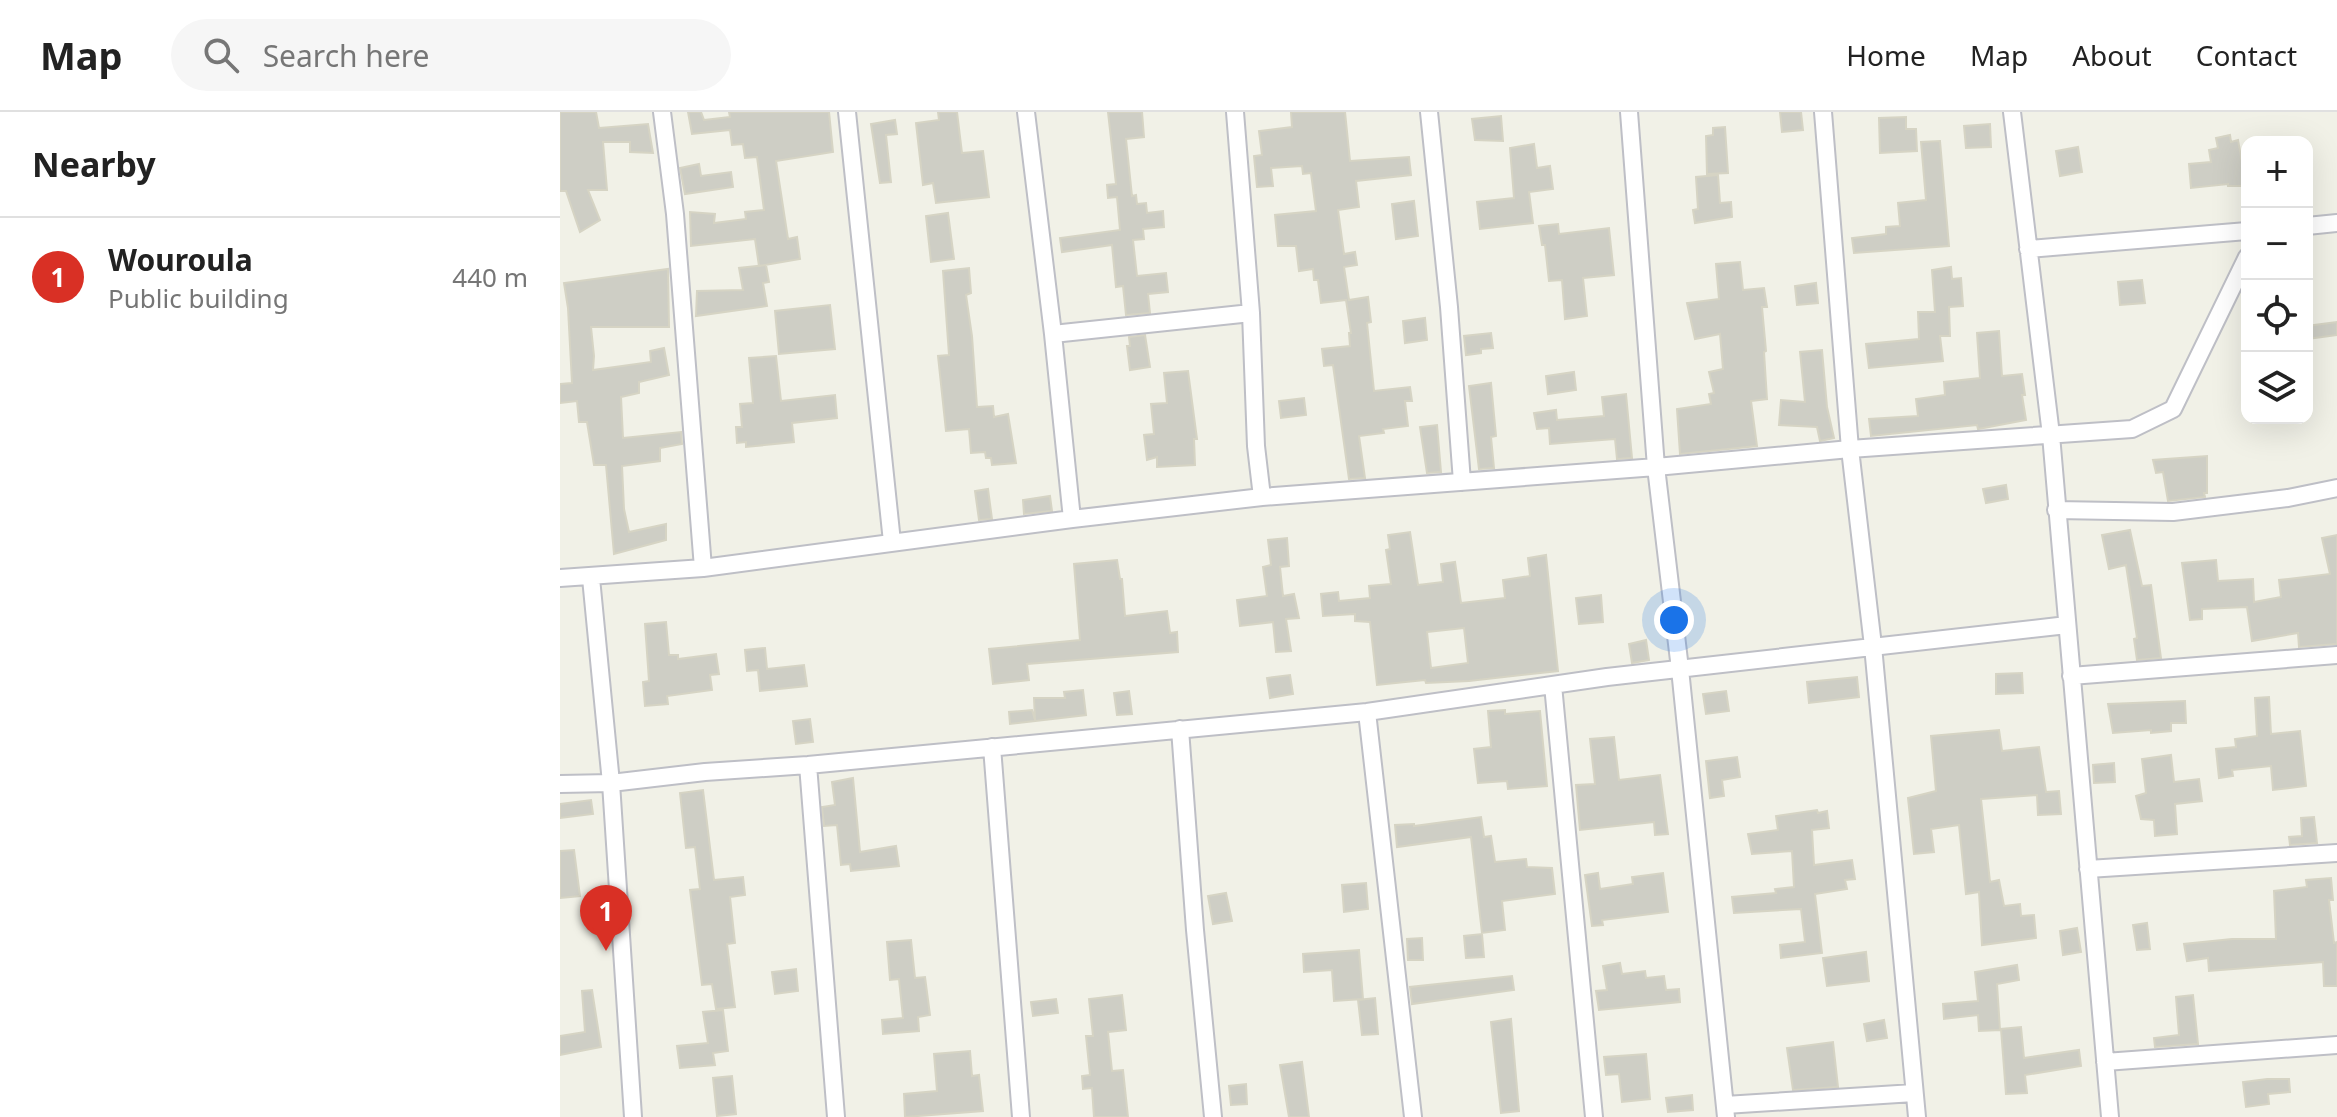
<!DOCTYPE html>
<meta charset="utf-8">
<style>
:root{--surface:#fff;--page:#f6f6f6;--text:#222;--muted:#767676;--line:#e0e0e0;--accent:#d93025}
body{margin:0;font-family:"Noto Sans",sans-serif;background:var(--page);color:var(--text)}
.controls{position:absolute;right:24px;top:24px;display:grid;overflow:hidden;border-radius:16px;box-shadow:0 8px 32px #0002}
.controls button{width:72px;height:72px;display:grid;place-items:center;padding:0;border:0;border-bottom:2px solid var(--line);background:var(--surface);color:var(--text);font:40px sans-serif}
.you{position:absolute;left:1114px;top:508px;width:28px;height:28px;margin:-20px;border:6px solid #fff;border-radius:50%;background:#1a73e8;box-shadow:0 0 0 12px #1a73e833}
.badge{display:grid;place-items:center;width:52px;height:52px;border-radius:50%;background:var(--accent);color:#fff;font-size:26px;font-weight:700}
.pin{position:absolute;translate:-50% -66px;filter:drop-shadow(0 2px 4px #0008)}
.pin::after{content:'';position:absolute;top:42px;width:28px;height:24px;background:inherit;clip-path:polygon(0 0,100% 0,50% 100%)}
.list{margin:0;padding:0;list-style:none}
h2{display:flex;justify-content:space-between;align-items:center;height:104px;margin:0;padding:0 32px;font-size:34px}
h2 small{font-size:26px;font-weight:400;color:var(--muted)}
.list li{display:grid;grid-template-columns:52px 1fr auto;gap:24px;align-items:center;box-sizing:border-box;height:120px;padding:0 32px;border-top:2px solid var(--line)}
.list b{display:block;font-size:30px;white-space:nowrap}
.list p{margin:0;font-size:26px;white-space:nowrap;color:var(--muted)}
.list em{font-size:26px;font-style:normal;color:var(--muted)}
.icon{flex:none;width:44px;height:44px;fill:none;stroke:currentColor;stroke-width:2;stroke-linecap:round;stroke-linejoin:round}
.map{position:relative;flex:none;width:1777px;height:1005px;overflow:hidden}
header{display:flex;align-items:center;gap:48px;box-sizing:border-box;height:112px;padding:0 40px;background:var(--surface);border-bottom:2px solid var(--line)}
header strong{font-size:38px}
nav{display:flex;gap:44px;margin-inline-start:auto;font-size:28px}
.search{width:560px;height:72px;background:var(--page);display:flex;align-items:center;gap:20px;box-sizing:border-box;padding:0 28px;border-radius:44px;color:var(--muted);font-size:30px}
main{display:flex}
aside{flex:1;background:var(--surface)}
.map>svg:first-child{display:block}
</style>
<header>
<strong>Map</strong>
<div class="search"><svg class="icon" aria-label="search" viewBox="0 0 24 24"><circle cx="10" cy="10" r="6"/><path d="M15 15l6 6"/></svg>Search here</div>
<nav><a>Home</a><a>Map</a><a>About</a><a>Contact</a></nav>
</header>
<main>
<aside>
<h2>Nearby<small></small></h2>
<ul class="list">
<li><span class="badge">1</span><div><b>Wouroula</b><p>Public building</p></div><em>440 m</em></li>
</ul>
</aside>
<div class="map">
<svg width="1777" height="1005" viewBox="0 0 1777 1005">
<rect width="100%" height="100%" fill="#f1f1e7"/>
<path fill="#cecec5" stroke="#d6d4c4" stroke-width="2" fill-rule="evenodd" d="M0,0H36L39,16L88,12L93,41L70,40V30H43L47,78H28L40,108L20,120L6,79H0Z
M128,0H141L144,8L170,5L169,0H269L273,40L216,49L228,127L237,125L240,147L199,154L195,127L131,134L130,100L155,102L154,111L186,107L185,100L204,98L197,45L185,46L183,32L172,33L170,18L132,22Z
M378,0H397L402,41L423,39L429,85L376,91L373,71L363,73L356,11L379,8Z
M548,0H582L584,25L566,27L572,84L576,83L577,92L586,91L587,101L603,99L604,115L583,117L584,127L573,128L577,164L606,161L608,180L588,182L590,201L566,203L563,174L556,175L552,133L502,140L500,126L560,118L557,85L548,86L547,73L556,72Z
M731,0H785L790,49L849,45L851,63L796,69L799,95L778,98L784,142L795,140L797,153L784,155L789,188L808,185L811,210L807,211L814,279L850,275L852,289H845L848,314L823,317L824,321L799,324L805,366L789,367L773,253L764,254L762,237L790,234L789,221H791L786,188L761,191L758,168H754L753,157L739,159L736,134H718L715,103L756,99L751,61L743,62L742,54L711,56L713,74L697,75L694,44L702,43L699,19L732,15Z
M1220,0H1241L1243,18L1222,20Z
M941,4L943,29L915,28L912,7Z
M1346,5V17H1356L1357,39L1320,41L1319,6Z
M335,8L337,22L326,23L331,70L320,71L311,12Z
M1430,12L1431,35L1406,36L1404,14Z
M1165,15L1168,61L1147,62L1146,24L1153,23V16Z
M1670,23L1671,30L1678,28L1682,50H1687V74H1668V72L1631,76L1629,52L1651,50L1649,38L1658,36L1656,26Z
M1380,29L1389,134L1294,141L1292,126L1326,122V115L1340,114L1338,91L1366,88L1361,30Z
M974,32L977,56L990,54L993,77L969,80L973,111L920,117L917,90L954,86L950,36Z
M1518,35L1522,60L1500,64L1496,39Z
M139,52L141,64L171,60L173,75L125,82L120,56Z
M1158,63L1160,91L1171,90L1172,105L1135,111L1133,98L1138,97L1136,65Z
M854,89L858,124L836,127L832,92Z
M388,101L394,147L371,150L366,104Z
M998,112L999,122L1049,116L1054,163L1023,166L1027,204L1005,207L1002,168L989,169L985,133H982L979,114Z
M1180,150L1183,178L1204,176L1207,195H1202L1206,239L1204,240L1207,287L1191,289L1197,334L1120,342L1117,297L1151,292L1149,282L1154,281L1149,260L1163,257L1160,222L1135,227L1127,191L1159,187L1156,152Z
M206,153L209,170L203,171L207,194L136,204L137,179L183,178L179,156Z
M1391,155L1392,167L1401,166L1403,194L1389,195L1390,224H1380L1383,249L1309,256L1306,232L1359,227L1358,200H1375L1372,158Z
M409,156L411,181L406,183L412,224L417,295L433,294L434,305L448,302L456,351L432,353L431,346H426L425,340L411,341L409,317L386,319L378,244L389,243L383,159Z
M108,157L109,215H31L34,244L33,258L91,250L90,239L104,236L109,263L79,270V281L61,285L63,326L121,320L122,332L100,336V349L62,354L64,397L69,420L106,412V428L54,442L46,353H34L27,310H19L17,289L0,291V272L12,271L8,196L4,171Z
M1582,168L1585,191L1560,193L1558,170Z
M1256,171L1258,191L1237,193L1235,174Z
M270,193L275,237L219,242L215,199Z
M865,206L867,228L845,231L843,209Z
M1777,210V223L1747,227V214Z
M1439,219L1442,264L1462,262L1465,283H1462L1466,308L1418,317L1417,313L1311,324L1309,307L1358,304L1356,287L1385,283L1384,270L1420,266L1417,221Z
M931,221L933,236L921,237V241L906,243L904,224Z
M585,223L590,255L570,258L567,234H570L569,225Z
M1262,238L1267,295L1274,326L1260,329L1257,315L1219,313L1221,288L1245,290L1240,240Z
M216,244L221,289L275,283L277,306L232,311L234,330L186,335V330L177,331L176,315H182L180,292L193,291L189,246Z
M628,259L637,327H634L635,353L597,355V345L587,348L584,323L594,322L591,292L607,291L604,261Z
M1014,260L1016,278L988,282L986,264Z
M931,271L936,324L931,325L934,356L919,357L909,274Z
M1066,282L1072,346L1057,347L1055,327L990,332L989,316L977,317L974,301L996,298L997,308L1044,304L1042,285Z
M744,286L746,303L721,306L719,289Z
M877,313L881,360L867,361L860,315Z
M1647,344V381H1644L1645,385L1608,389L1603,360L1596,361L1593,348Z
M1446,373L1448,387L1426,391L1423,377Z
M428,377L432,407L419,408L415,379Z
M490,384L492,399L464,402L463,388Z
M1570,418L1582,474L1591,473L1601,546L1577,548L1574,527L1577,526L1566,453L1549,457L1542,423Z
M850,420L858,473L883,470L881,452L895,450L901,491L945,486L943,468L970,464L968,446L986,443L998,559L909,569L866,571L865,568L817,573L810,510L795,509V502L763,504L761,482L778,480L779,489L810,486L809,474L831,472L826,438L830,437L828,423ZM904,516L908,551L871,556L867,520Z
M1777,423V532L1739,535L1738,521L1692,529L1687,495L1642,497V507L1630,508L1622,451L1656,448L1658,469L1693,467L1694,490L1721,485L1719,468L1770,462L1762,426Z
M727,426L729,454L720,455L723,484L734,482L739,506L726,507L731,539L716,540L713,510L680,514L677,488L707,484L703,455L711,453L708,428Z
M557,448L560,467H562L565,504L607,499L610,521L617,520L618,540L467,552L469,568L433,572L429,537L520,528L514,452Z
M1041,483L1043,510L1019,512L1016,486Z
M106,510L109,543H118V547L156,542L159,562L150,563L152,578L107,584L108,592L85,594L83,570L89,569L85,512Z
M1086,528L1089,548L1072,551L1069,532Z
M205,536L207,557L244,553L247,574L200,579L198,558L187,559L185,538Z
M1462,561L1463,581L1436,582V562Z
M730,563L733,582L710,586L707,566Z
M1297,565L1299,585L1249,591L1247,570Z
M523,578L526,603L450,612L449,600L472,598L475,608L474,586H505L504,580Z
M569,579L572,602L557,603L554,581Z
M1166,579L1169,599L1146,602L1143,582Z
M1709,585L1711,622L1740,619L1746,674L1713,678L1711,654L1672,658L1673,664L1659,666L1656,637L1676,635L1675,627L1697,624L1695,586Z
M1625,589L1626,611H1611V619L1591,621V618L1553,621L1548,592Z
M945,598V602L980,599L987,674L948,677L947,669L918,671L914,637L931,635L928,599Z
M250,607L253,630L236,632L233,609Z
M1439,618L1442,639L1479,635L1486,680L1499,679L1501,702L1478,703L1477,683L1421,687L1430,770L1439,768L1444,794L1460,792L1461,804L1474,803L1476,826L1422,833L1419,780L1406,782L1399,713L1371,717L1374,740L1354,742L1348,686L1376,679L1371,624Z
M1054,625L1059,668L1100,663L1108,722L1095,723L1094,710L1020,718L1016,673L1035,672L1030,627Z
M1611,643L1614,670L1639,667L1642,689L1615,692L1617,722L1595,724L1594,708L1581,707L1576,684L1586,681L1582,647Z
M1177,645L1180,665L1162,668L1164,684L1150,686L1146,649Z
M1554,651L1555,670L1534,671L1533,653Z
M293,666L300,740L336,734L339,754L291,759L290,752L281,753L277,713L264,714L262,695L275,693L272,670Z
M143,678L154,768L183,765L185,783L170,785L175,831L167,832L175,895L156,897L152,872L142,873L130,778L140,777L135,735L126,736L120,681Z
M31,688L33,702L0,706V692Z
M1257,698L1258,701L1267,699L1269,716L1252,718L1254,753L1292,748L1295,767L1285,768L1287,777L1255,782L1262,841L1221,846L1220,833L1245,830L1241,797L1174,801L1172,785L1216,781L1215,777L1234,775L1232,739L1192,742L1188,722L1218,718L1216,704Z
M921,705L924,725L931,724L935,750L966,747L967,755L992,756L995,782L942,789L945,818L922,821L911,725L837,735L835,713L854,712V714Z
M1754,705L1757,731L1730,733L1729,725L1742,724L1741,706Z
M14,738L20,784L0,786V739Z
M1038,761L1040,777L1073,772L1072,765L1103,761L1108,800L1042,808L1043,813L1032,814L1025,763Z
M1771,766L1773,788H1769L1774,831L1777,830V874H1764L1763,850L1649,859L1648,846L1627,849L1624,832L1672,827H1716L1714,779L1747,775L1746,768Z
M806,771L808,797L784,800L782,773Z
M666,781L672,809L653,812L648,784Z
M1587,811L1590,837L1577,838L1573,813Z
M1517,816L1521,840L1503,843L1500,819Z
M922,822L924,845L906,846L904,824Z
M862,826L863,848H848L847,827Z
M351,828L355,866L365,865L370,903L358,905L359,919L323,922L322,908L343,906L339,867L330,868L327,830Z
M799,838L803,887L774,889L772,858L744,860L743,842Z
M1306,840L1309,869L1267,874L1263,846Z
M1060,851L1062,862L1085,859L1086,866L1104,864L1106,878L1119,877L1120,890L1039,898L1036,879L1047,878L1043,854Z
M1457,853L1459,868L1437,872L1440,918L1419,919L1418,903L1384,907L1383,892L1418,889L1415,860Z
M236,857L238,879L215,882L212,860Z
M952,864L954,878L852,892L850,875Z
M32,878L41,935L0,943V924L25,920L22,879Z
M562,883L566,918L548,920L552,959L563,958L568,1005H534L532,976L523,977L522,964L530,963L526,924H533L529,887Z
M1633,883L1638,932L1595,935L1594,926L1619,923L1616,885Z
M815,886L818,922L802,923L798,888Z
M496,887L498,901L473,904L471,890Z
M163,898L168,939L153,941L155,953L120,956L117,934L148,931L143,900Z
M951,907L959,999L941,1001L931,910Z
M1324,908L1327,926L1307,929L1304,912Z
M1461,915L1464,946L1519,938L1521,954L1465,963L1467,981L1446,982L1441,917Z
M1273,930L1278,975L1233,978L1227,936Z
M410,939L412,964L419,963L423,999L345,1005L344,982L377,979L374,942Z
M1086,942L1090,987L1062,990L1059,962L1046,963L1044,945Z
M742,950L749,1005H729L720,953Z
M172,964L176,1002L157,1004L153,966Z
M1707,967H1729L1730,980L1708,982L1709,992L1686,995L1683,970Z
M686,972L687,992L671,993L669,974Z
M1132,983L1133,998L1108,1000L1106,986Z"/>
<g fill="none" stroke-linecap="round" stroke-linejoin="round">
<g stroke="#bebfc6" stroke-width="20">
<path id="minor" d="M102,0L115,102L143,456
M287,0L332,430
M466,0L493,222L512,407
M675,0L691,201L696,334L702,385
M869,0L889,195L902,370
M1069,0L1096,355L1120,557L1166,1005
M1263,0L1290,337L1313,534L1357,1005
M1452,0L1491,323L1550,1005
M1747,114L1777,111
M1468,137L1687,119
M493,222L691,201
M1496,398L1613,400L1728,386L1777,376
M0,466L143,456L512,407L702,385L1096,355L1290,337L1572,317L1613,297L1687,145
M31,466L51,671L73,1005
M1511,564L1777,543
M993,573L1034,1005
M807,600L853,1005
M620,617L635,818L653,1005
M432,635L461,1005
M248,653L276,1005
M0,672L51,671L145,660L248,653L807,600L1047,565L1507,513
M1528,757L1777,741
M1545,950L1777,933
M1165,993L1354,981"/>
</g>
<use href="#minor" stroke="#fff" stroke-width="16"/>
</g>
</svg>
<div class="controls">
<button>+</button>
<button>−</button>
<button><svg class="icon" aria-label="locate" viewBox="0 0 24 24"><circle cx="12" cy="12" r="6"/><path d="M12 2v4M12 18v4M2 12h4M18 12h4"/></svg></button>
<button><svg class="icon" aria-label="layers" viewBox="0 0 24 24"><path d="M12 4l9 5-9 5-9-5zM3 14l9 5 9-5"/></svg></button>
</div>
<div class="you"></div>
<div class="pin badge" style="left:46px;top:839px">1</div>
</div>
</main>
